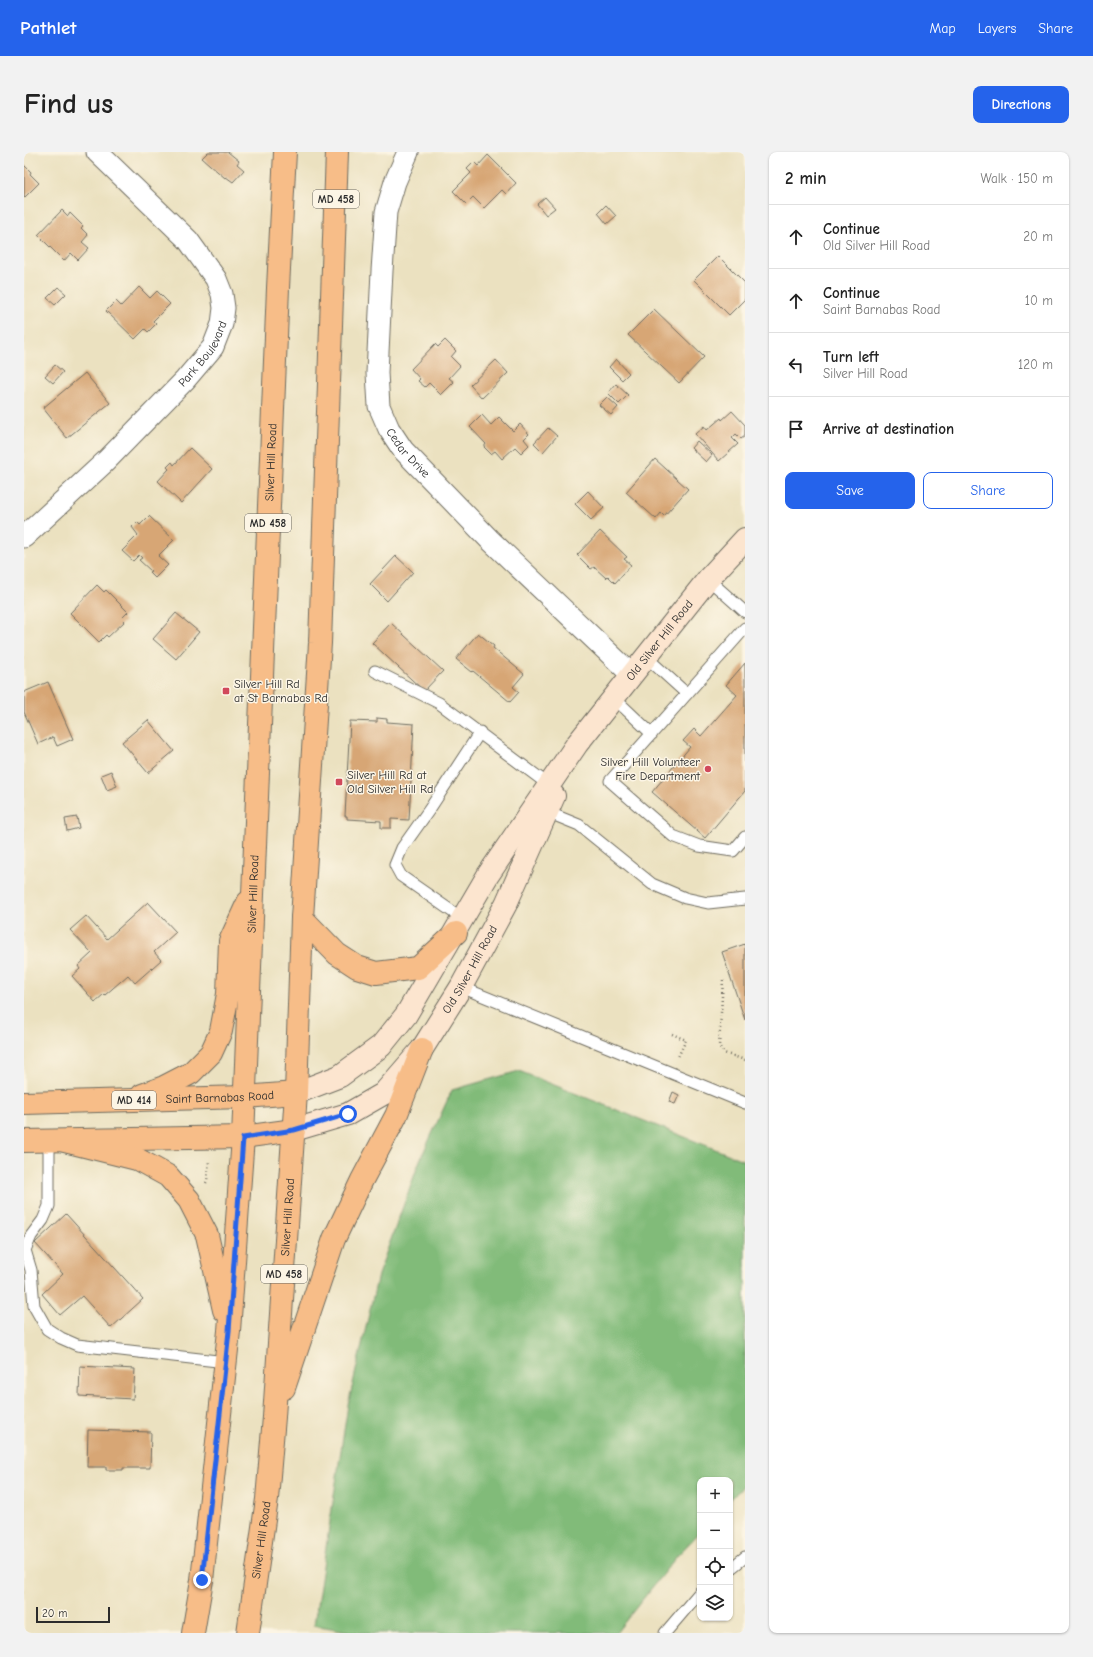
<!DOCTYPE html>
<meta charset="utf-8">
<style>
:root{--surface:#fff;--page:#f2f2f2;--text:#222;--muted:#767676;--line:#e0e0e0;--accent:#2563eb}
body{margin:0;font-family:"Comic Neue",sans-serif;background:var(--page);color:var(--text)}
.controls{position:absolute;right:12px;bottom:12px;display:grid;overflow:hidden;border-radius:8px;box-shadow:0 1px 3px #0004}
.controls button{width:36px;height:36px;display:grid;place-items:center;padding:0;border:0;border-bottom:1px solid var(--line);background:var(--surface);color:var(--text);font:20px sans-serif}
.scale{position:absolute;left:12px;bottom:10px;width:74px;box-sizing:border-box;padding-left:4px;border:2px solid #2b2b2b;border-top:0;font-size:11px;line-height:14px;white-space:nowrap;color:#2b2b2b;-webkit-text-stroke:3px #fcf5e5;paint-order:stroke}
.stop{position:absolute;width:12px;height:12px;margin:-9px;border:3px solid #2563eb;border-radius:50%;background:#fff}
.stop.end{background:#2563eb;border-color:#fff;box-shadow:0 1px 4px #0008}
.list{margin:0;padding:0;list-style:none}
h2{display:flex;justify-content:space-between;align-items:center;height:52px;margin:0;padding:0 16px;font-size:17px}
h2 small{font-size:13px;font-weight:400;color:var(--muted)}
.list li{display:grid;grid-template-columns:26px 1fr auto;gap:12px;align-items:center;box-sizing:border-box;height:64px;padding:0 16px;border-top:1px solid var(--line)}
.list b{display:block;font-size:15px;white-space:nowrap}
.list p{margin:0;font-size:13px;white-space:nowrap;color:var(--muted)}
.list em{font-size:13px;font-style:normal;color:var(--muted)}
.actions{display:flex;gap:8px;padding:12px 16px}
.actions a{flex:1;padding:9px 0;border:1px solid var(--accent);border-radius:8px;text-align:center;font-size:14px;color:var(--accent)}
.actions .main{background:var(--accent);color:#fff}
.icon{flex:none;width:22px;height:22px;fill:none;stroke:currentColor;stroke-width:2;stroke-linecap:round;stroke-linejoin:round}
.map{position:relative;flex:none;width:721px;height:1481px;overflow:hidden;border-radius:8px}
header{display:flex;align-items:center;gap:24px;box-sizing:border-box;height:56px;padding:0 20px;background:var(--accent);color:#fff}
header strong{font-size:19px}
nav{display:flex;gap:22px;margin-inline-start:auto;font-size:14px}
.intro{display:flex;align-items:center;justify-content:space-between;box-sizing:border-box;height:96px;padding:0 24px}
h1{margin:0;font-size:28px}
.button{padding:10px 18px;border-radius:8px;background:var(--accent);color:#fff;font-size:14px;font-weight:700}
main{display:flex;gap:24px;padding:0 24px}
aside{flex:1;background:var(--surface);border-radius:8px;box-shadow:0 1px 3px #0004}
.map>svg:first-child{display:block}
</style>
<header>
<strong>Pathlet</strong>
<nav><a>Map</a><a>Layers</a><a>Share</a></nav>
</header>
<div class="intro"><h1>Find us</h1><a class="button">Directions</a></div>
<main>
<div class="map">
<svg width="721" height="1481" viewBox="0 0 721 1481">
<rect width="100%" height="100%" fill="#fcf5e5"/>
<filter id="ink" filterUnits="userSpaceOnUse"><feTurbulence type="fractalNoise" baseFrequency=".025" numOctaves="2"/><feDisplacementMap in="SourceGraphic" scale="8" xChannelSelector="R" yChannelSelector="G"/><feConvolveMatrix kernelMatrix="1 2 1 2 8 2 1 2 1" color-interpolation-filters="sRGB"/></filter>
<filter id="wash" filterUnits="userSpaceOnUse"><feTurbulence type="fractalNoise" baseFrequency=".012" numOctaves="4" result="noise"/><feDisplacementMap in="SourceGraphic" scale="16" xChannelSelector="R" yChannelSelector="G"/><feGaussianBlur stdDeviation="0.9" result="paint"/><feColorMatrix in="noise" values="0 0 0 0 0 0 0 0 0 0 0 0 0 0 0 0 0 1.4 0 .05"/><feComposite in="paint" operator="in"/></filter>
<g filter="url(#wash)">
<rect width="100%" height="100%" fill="#ebe1c0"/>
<path fill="#81bb79" stroke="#567352" d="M495,919L721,1009V1332L706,1348V1328H676V1380L653,1404L592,1481H333L290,1473L324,1253L354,1123L396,1008L428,938Z"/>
<g id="blocks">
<path fill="#d7a675" d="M184,0H204L215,9L213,12L220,18L209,30L202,25L201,26L178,6Z
M464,3L492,31L482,42L478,38L460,56L449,45L442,52L429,39L447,21L443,17L450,10L454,14Z
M0,13L7,20L6,22L15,31L0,46Z
M521,45L531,56L522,63L513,52Z
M582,53L592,64L583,72L574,61Z
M38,58L44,64L46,61L59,74L57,76L64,83L58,90L65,96L54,108L47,101L40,109L14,83Z
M694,104L721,131V147L705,163L670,128Z
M34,135L42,142L31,153L23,146Z
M115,135L126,146L133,139L146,152L129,169L132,172L124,180L121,177L111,187L82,159L92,149L97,154Z
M630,157L680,205L655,231L604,183Z
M421,188L432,199L427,205L436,214L425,226L430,230L417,243L405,231L401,235L394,229L396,227L387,217L411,192L414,195Z
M592,207L605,221L598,228L585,215Z
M472,208L484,221L458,246L446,233Z
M31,213L39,220L29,231L21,224Z
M61,221L86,251L43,286L19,256Z
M592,232L604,243L595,252L584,241Z
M583,245L594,255L587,263L575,253Z
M708,259L721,273V284L717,287L712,282L708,286L714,292L695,309L671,282L680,274L683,278L697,266L698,268Z
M458,263L467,273L475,265L489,279L496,272L505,282L500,287L505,293L497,301L491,295L478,307L471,299L467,302L460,295L462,292L446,275Z
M524,276L533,284L519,300L510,291Z
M673,289L688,303L682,310L667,296Z
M166,296L188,317L157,351L134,329L145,317L143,315L148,310L150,313Z
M631,307L664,337L640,364L637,361L632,367L602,340Z
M564,339L580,356L567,368L551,352Z
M125,364L150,388L134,404L144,413L131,426L125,420L127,419L115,408L118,406L115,403L109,409L98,399L114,383L108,375L113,370L116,373Z
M576,379L603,405L600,407L607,413L591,431L584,424L582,426L570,415L567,417L553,403Z
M372,404L389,420L363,449L346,432Z
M73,433L80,440L82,438L104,460L98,466L101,469L84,485L82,483L75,490L46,461Z
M152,461L175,480L152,507L129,487Z
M367,471L419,519L400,539L348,491Z
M454,481L470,494L469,496L500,522L489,535L495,540L486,550L449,519L448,520L432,507Z
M721,511V639L681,686L628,640L666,595L659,589L670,577L677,584L713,543L702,533Z
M24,530L49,587L33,594L29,585L14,592L0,560V540Z
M353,566L363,567V570L390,572L385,668L367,667V676H357V669L323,667V664H321L326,569L353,570Z
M124,568L150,599L124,621L98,590Z
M87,619L93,634L83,638L77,623Z
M53,665L55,676L43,679L41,667Z
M124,750L152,780L130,800L137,808L111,831L104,823L81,843L80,842L71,850L48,824L56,817L54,814L68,801L46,778L62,764L83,787Z
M721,792V868L698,800Z
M649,940L655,943L651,952L645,950Z
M42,1062L119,1147L87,1176L58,1144L36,1163L18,1142L39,1122L11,1091Z
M56,1214L111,1217L109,1247L55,1244Z
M64,1278L127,1280L126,1316H99V1318H82V1315H63Z"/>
</g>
</g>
<g filter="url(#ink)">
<use href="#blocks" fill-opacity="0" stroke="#6e6b5f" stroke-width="1"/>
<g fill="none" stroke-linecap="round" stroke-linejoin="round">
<g stroke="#6e6b5f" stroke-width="13">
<path id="lane" d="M684,427L721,460
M721,476L586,629L649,684L675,694L709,699L721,685
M621,504L663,542
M351,519L415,551L525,633
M589,545L628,582
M523,660L555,673L628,732L661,746L684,751L721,747
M439,767L377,724L371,713L378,696L405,658L456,580
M437,835L721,951
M25,989V1054L19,1068L7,1084L1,1098L7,1118L10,1154L23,1177L37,1186L53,1193L202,1210
M706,1417L721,1405
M641,1481L676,1440"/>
</g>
<g stroke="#6e6b5f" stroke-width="23">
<g id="street">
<path id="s1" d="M384,0L371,30L362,60L358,119L353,221L355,254L365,277L379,298L465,387L607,522"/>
<path id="s2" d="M0,385L82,309L161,228L189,195L198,172L200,156L198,142L192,127L164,88L73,0"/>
</g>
</g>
<g stroke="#6e6b5f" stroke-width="24">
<g id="secondary">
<path id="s3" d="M272,941L316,924L357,894L382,863L464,723L553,592L684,427L721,387"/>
<path id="s4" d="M270,978L324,962L359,942L398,897L437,835L482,752L530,644"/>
</g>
</g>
<g stroke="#6e6b5f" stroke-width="24">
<g id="primary">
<path d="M278,766L313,802L333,815L352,821L394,816L432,781"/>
<path d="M118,943L140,935L167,921L187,901L197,879L204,842L206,789L224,750"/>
<path id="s5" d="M0,951L220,945L272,941"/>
<path d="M0,989L219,985L270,978"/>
<path d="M41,989L113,1007L144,1024L165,1048L183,1083L200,1158"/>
<path d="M260,1236L310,1087L338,1028L372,964L398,897"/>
<path id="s6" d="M169,1481L178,1428L205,1179L219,985L254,136L261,0"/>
<path id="s7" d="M224,1481L243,1347L250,1265L272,941L278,766L296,491L313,0"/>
</g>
</g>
<path stroke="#6e6b5f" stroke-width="2.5" stroke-dasharray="1 3" stroke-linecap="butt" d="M699,828L695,894L700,901L721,908
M648,882L662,888L654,905
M182,1031L183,1029L185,1009"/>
<use href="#lane" stroke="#fff" stroke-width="11"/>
<use href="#street" stroke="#fff" stroke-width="21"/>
<use href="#secondary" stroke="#fce5cf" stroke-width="22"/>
<use href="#primary" stroke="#f7bd88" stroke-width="22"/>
</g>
</g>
<g fill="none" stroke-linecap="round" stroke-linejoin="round" filter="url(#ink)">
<path stroke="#2563eb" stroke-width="5" d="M178,1428L205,1179L219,986L270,978L324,962"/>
</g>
<g fill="#d1495b" stroke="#fcf5e5" stroke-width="1.5">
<rect x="198" y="535" width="8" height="8" rx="2"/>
<circle cx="684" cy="617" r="4"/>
<rect x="311" y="626" width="8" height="8" rx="2"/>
</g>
<g text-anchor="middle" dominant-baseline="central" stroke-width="3" stroke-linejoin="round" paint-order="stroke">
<g fill="#fcf5e5" stroke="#6a6863" stroke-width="1">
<rect x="289" y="38" width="46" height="18" rx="3"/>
<rect x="221" y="362" width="46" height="18" rx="3"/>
<rect x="88" y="939" width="44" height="18" rx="3"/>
<rect x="237" y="1113" width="46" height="18" rx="3"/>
</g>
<g font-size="11" font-weight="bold" fill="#2b2b2b">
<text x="312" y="47">MD 458</text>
<text x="244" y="371">MD 458</text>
<text x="110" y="948">MD 414</text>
<text x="260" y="1122">MD 458</text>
</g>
<g font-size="12" fill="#2b2b2b" stroke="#fcf5e5">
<text stroke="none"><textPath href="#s2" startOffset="257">Park Boulevard</textPath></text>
<text stroke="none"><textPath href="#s1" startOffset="314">Cedar Drive</textPath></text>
<text stroke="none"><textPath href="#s6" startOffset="1174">Silver Hill Road</textPath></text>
<text stroke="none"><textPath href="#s3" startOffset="591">Old Silver Hill Road</textPath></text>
<text stroke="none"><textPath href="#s6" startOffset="742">Silver Hill Road</textPath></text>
<text stroke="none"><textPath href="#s4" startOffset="249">Old Silver Hill Road</textPath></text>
<text stroke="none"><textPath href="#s5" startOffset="196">Saint Barnabas Road</textPath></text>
<text stroke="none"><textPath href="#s7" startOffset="418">Silver Hill Road</textPath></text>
<text stroke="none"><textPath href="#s7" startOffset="94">Silver Hill Road</textPath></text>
</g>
<g font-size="12" fill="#2b2b2b" stroke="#fcf5e5" text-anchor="start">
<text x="210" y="532">Silver Hill Rd<tspan x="210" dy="14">at St Barnabas Rd</tspan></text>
<text x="676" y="610" text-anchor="end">Silver Hill Volunteer<tspan x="676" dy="14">Fire Department</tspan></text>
<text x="323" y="623">Silver Hill Rd at<tspan x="323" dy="14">Old Silver Hill Rd</tspan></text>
</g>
</g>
</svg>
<div class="controls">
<button>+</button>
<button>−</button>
<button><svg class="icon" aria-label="locate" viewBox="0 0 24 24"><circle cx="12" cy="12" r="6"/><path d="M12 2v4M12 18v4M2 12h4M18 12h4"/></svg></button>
<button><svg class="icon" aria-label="layers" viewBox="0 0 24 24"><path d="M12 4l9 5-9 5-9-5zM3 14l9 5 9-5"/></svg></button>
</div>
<div class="scale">20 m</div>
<div class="stop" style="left:324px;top:962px"></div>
<div class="stop end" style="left:178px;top:1428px"></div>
</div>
<aside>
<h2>2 min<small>Walk · 150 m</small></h2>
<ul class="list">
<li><svg class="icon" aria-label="ahead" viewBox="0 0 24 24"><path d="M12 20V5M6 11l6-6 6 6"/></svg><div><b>Continue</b><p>Old Silver Hill Road</p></div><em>20 m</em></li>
<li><svg class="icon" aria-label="ahead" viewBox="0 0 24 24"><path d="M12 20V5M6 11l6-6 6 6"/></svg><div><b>Continue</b><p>Saint Barnabas Road</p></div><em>10 m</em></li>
<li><svg class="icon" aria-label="left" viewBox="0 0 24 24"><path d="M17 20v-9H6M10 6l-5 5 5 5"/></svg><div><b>Turn left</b><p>Silver Hill Road</p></div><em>120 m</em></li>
<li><svg class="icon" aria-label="arrive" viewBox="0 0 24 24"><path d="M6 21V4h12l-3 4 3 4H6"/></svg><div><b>Arrive at destination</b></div></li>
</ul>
<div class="actions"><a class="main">Save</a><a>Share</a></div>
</aside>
</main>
